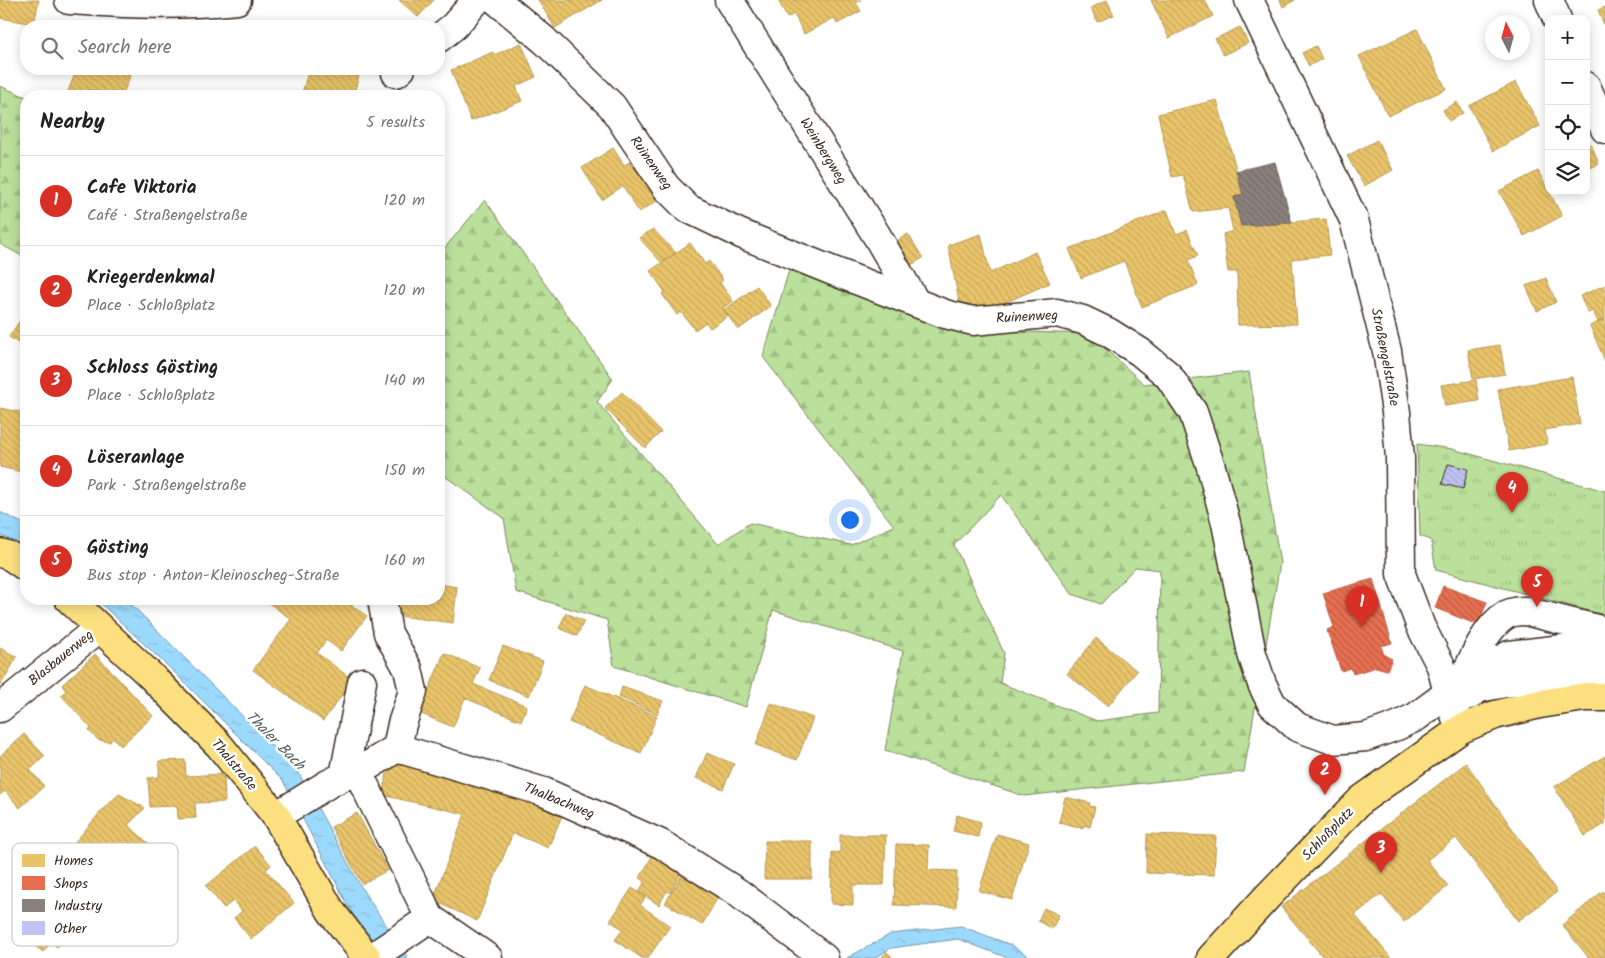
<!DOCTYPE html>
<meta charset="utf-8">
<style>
:root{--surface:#fff;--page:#f6f6f6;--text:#222;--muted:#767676;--line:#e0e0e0;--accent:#d93025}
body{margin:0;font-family:Kalam,sans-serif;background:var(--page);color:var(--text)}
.controls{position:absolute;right:15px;top:15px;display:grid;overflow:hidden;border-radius:10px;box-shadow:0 2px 12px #0003}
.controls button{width:45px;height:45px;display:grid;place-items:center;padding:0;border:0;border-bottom:1px solid var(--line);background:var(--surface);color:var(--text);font:25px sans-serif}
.compass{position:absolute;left:1485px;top:15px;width:45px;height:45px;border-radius:50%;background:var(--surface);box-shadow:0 2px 12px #0003;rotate:354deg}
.you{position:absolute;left:849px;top:519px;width:18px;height:18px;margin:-12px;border:4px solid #fff;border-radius:50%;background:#1a73e8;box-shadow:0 0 0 8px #1a73e833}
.badge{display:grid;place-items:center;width:32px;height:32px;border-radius:50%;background:var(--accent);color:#fff;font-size:16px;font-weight:700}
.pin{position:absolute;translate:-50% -41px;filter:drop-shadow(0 1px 2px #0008)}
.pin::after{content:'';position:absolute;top:26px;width:18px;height:15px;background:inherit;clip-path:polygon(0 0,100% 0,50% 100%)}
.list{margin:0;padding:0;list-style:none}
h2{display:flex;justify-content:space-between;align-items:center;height:65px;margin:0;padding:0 20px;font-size:21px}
h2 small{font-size:16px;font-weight:400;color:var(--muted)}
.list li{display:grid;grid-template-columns:32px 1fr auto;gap:15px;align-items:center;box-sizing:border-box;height:90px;padding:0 20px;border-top:1px solid var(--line)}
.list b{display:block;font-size:19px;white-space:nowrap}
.list p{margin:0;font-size:16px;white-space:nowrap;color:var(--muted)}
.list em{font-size:16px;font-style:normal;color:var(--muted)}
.icon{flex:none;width:28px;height:28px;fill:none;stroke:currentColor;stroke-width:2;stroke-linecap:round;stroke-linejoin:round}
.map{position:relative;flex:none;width:1605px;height:958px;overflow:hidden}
.search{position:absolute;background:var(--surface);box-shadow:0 2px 12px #0003;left:20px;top:20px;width:425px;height:55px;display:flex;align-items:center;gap:12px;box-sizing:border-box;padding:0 18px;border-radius:20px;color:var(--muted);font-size:19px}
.panel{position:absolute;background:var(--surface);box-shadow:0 2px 12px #0003;left:20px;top:90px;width:425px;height:515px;border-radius:20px}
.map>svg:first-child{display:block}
</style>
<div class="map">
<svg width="1605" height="958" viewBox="0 0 1605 958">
<defs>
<pattern id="forest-firs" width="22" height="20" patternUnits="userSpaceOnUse" patternTransform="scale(1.25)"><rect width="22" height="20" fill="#bbe09b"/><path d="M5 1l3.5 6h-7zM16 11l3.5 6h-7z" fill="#a2c085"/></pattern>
<pattern id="park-tufts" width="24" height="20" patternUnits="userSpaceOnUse" patternTransform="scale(1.25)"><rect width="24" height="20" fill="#bbe09b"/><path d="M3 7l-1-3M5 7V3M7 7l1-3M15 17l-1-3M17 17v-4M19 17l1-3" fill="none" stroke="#a2c085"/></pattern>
<pattern id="water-ripples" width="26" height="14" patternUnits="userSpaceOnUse" patternTransform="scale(1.25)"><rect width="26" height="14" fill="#9cdafd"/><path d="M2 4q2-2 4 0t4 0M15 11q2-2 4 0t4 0" fill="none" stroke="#87bbd8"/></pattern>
<pattern id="homes-back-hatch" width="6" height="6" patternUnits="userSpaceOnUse" patternTransform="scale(1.25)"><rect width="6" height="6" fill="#e9c46a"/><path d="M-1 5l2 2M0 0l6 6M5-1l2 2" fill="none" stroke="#c9a95b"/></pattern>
<pattern id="shops-back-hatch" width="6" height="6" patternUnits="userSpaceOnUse" patternTransform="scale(1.25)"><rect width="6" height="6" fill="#e76f51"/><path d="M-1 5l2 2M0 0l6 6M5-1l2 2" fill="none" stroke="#bc5b43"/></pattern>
<pattern id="industry-back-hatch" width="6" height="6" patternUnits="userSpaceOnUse" patternTransform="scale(1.25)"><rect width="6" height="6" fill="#8a817c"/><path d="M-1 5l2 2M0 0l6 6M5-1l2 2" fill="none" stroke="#726a65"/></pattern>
<pattern id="building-back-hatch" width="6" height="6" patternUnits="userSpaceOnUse" patternTransform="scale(1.25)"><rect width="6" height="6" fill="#c0c2f4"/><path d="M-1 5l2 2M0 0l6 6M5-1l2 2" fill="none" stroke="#a6a7d1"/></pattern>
</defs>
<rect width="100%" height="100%" fill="#fff"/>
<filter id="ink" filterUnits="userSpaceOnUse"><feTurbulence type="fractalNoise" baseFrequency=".02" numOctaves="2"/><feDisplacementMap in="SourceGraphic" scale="10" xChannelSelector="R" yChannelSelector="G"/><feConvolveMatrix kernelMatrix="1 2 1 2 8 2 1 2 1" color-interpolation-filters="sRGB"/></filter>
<g filter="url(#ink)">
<path fill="url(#forest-firs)" stroke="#7b855c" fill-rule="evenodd" d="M0,86L26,97V258L0,244Z
M485,200L613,379L597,402L718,544L750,523L851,545L894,526L763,357L789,270L963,330L1089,334L1144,384L1249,372L1280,563L1244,772L1024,796L885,750L903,651L773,610L746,707L614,666L607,620L516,592L504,518L439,472V247L443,250ZM1001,495L1072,594L1101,604L1135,567L1160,570L1158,713L1097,721L1000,683L1004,653L954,545Z"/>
<path fill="url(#park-tufts)" stroke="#7b855c" d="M1417,444L1452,449L1605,491V615L1436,570L1431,540L1420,536Z"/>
<path fill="url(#water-ripples)" stroke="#7594a4" d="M0,512L26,525V548L0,535Z
M96,599H126L298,772L364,892L408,958H385L352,913L283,781L174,672Z
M961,926L1011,945L1031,958H1008L958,939L891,948L875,958H847L891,934Z"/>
<path fill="url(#homes-back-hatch)" stroke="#b59653" d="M0,0H39L34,24L0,18Z
M399,0H434L418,17Z
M538,0H602L555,28Z
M778,0H861L856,3L861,11L837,24L834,18L804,34L794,14L787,18Z
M1107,0L1114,15L1097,22L1091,8Z
M1151,0H1205L1213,16L1169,38Z
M1280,0H1295L1283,7Z
M1605,7V27L1598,10Z
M1240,27L1248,43L1223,55L1215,39Z
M1417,29L1446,89L1388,116L1359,56Z
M521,43L536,77L516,86L522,101L471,121L451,70L493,52L494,55Z
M1316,46L1322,59L1309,66L1302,53Z
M77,69H133L122,96H66Z
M309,69H331L359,76L353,96H301Z
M1516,82L1540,126L1493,151L1469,106Z
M1217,100L1243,194L1234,197L1241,226L1326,219L1330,255L1292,259L1297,324L1238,325L1237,272H1228L1223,234L1233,231L1228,208L1193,212L1183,175L1172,177L1158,114Z
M1457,102L1463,113L1449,121L1443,110Z
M1377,140L1393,170L1364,186L1347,156Z
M1591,144L1599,164L1586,170V146Z
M613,148L624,165L632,161L657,201L639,212L623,186L602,200L582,168Z
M1538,171L1562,216L1524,236L1499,191Z
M1167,210L1176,234L1187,230L1198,256L1188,260L1198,285L1142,307L1124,261L1081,278L1069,249Z
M653,229L676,253L662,263L639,238Z
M908,234L923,258L906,268L892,244Z
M981,234L990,273L1035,252L1050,283L988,310L959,302L948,245Z
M690,243L705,264L709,261L723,280L720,283L733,301L723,308L728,316L710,328L706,322L695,330L681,312L677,315L662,294L665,292L650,271Z
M1546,278L1556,302L1537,311L1526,286Z
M1605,285V319L1598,322L1593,311L1588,313L1580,296Z
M757,286L771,306L738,330L724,310Z
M26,311V348L9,337Z
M1605,319V361L1590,326Z
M1500,345L1505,374L1473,379L1468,350Z
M1572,377L1580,424L1545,430L1547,444L1509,451L1498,389Z
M1476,380L1479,401L1445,406L1441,385Z
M622,392L661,432L645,448L605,408Z
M0,408L26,413V473L0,467Z
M439,584L457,587L453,623L391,615L393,599H439Z
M263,599H354L350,604L367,616L341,651L326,640L317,653L353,680L323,721L253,670L291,619Z
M566,613L584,621L577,636L559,628Z
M1096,638L1137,671L1108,706L1067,674Z
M503,646L543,661L529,696L489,680Z
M0,648L17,657L0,686Z
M444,653L480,668L473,684L527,706L521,721L465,698L453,727L419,713Z
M95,654L153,716L121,746L113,738L110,742L98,740L89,731L91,728L61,695L66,691L62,685Z
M585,685L657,716L641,753L569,722Z
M622,687L663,701L657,714L619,697Z
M771,703L813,718L797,760L756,745Z
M24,734L45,756L30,770L44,786L20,808L5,791L0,795V756Z
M707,753L734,764L723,789L696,778Z
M1605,756V824L1585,836L1554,787Z
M406,759L565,809L548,848L513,833L477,921L433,900L465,814L382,795L389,765Z
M185,760L186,776L224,774L225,802L195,803L196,818L178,819L177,806L150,807L148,778L159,777V761Z
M1466,763L1557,892L1518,921L1456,838L1427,860L1448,886L1404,922L1381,894L1355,915L1391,958H1324L1281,907Z
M119,794L145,808L128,825L167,860L127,905L109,890L119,878L75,842L103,809Z
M1065,797L1090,803L1089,806L1095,807L1090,827L1084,825L1083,828L1059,822Z
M357,813L388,870L362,884L331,827Z
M957,815L981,822L978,837L953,831Z
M997,834L1029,843L1012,900L979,891Z
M1147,834L1216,836L1214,875L1146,873Z
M840,835H886L884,885H853V905L831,904L832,852L840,853Z
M765,841H812V879H764Z
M896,844L929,845L928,870L957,871L956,907L894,905Z
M255,846L271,865L266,870L294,903L251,939L234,918L242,911L233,901L224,908L206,886Z
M655,851L684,868L670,893L667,891L659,905L639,892L645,881L640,878Z
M686,869L722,890L702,925L665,903Z
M632,888L646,897L640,905L670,926L648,958H642L615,940L623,929L610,921Z
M1603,891L1605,894V957L1589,958L1562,925Z
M43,892L72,914L69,919L75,923L57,947L51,942L43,952L14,930Z
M1044,908L1059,915L1052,929L1038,921Z
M887,952L893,958H881Z"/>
<path fill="url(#shops-back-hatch)" stroke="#b35a42" d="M1373,579L1392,643L1381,646L1384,655L1392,659L1387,670L1376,667L1353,674L1351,668L1341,671L1327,630L1334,627L1323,593Z
M1443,586L1487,602L1478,625L1435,608Z"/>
<path fill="url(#industry-back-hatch)" stroke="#726760" d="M1275,162L1292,223L1241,226L1234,197L1243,194L1236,171Z"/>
<path fill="url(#building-back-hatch)" stroke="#3b2a1e" d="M1448,464L1468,469L1463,489L1442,484Z"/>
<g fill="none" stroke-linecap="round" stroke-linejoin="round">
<g stroke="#3b2a1e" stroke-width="31">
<path id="minor" d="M69,0C124,4 182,6 237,0
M496,0L544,40L612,106L666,187L687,208L741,234L833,271L945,314L973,321L1057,313L1083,320L1108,332L1140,352L1168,375L1193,412L1211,467L1226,523L1252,654L1262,684L1272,704L1297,727L1333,740L1366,737L1397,726L1416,717L1448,693
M729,0L877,236L916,303
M1249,0L1354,220L1387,351L1396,412L1400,458L1401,574L1421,627L1441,666L1452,708L1461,729
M1549,0L1557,19
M439,38L454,26L477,0
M396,73L401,69
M1586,86L1605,129
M382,599L388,633L408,669L413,691L402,724L397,748
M1470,695L1479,688L1505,683L1605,671
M1460,699L1504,658L1509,655L1580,647H1605
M0,708L99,628
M1452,708C1463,682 1480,633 1503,617C1509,612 1517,611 1525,611L1605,631
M358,772L430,918L371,958
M344,776L362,682
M276,816L328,784L344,776L358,772L397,748L544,792L661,844L737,892L824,958
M430,918L488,958"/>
</g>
<g stroke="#3b2a1e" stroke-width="31">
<path id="major" d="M0,553L10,556L26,567
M69,599L151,676L219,745L276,816L331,911L367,958
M1211,958L1268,896L1361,800L1461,729L1495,715L1540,704L1585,697H1605"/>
</g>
<use href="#minor" stroke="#fff" stroke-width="28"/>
<use href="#major" stroke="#fce080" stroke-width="28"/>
</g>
</g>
<g text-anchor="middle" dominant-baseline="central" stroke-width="5" stroke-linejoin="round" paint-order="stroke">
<g font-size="14" fill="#3b2a1e" stroke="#fff">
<text transform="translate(823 151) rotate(58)">Weinbergweg</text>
<text transform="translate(651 163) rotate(55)">Ruinenweg</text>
<text transform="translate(1027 317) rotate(-3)">Ruinenweg</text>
<text transform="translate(1385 357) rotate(79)">Straßengelstraße</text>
<text transform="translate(61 658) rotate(-39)">Blasbauerweg</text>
<text transform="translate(234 765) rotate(50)">Thalstraße</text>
<text transform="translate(559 801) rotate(22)">Thalbachweg</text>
<text transform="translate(1328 834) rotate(-46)">Schloßplatz</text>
</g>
<g font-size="15" font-style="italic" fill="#585f61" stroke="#fff">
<text transform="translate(275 741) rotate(45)">Thaler Bach</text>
</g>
</g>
<rect x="12" y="843" width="166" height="103" rx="8" fill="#fff" stroke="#c4bfbc" stroke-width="1"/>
<rect x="22" y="854" width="23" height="13" fill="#e9c46a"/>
<rect x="22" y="876" width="23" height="14" fill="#e76f51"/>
<rect x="22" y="899" width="23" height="13" fill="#8a817c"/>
<rect x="22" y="921" width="23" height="14" fill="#c0c2f4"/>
<g font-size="14" fill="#3b2a1e">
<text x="54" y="865">Homes</text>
<text x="54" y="888">Shops</text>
<text x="54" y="910">Industry</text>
<text x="54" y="933">Other</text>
</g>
</svg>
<div class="controls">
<button>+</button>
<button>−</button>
<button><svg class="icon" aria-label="locate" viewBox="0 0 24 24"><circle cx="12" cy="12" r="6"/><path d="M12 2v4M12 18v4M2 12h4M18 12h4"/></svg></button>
<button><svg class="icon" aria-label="layers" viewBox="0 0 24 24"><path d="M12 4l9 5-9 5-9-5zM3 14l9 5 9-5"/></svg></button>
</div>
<svg class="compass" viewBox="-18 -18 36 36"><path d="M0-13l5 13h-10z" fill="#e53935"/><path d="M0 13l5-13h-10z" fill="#767676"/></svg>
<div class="you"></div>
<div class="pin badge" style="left:1362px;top:627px">1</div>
<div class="pin badge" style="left:1325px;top:795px">2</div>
<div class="pin badge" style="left:1381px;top:873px">3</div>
<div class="pin badge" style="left:1512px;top:513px">4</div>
<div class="pin badge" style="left:1537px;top:607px">5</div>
<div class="search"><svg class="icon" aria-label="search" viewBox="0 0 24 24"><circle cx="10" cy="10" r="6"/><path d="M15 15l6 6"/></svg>Search here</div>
<section class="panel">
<h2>Nearby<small>5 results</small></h2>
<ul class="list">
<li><span class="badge">1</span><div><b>Cafe Viktoria</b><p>Café · Straßengelstraße</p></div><em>120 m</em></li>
<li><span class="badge">2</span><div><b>Kriegerdenkmal</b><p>Place · Schloßplatz</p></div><em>120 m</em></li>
<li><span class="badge">3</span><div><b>Schloss Gösting</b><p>Place · Schloßplatz</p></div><em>140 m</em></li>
<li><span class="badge">4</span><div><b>Löseranlage</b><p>Park · Straßengelstraße</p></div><em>150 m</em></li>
<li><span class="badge">5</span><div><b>Gösting</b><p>Bus stop · Anton-Kleinoscheg-Straße</p></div><em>160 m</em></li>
</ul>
</section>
</div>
